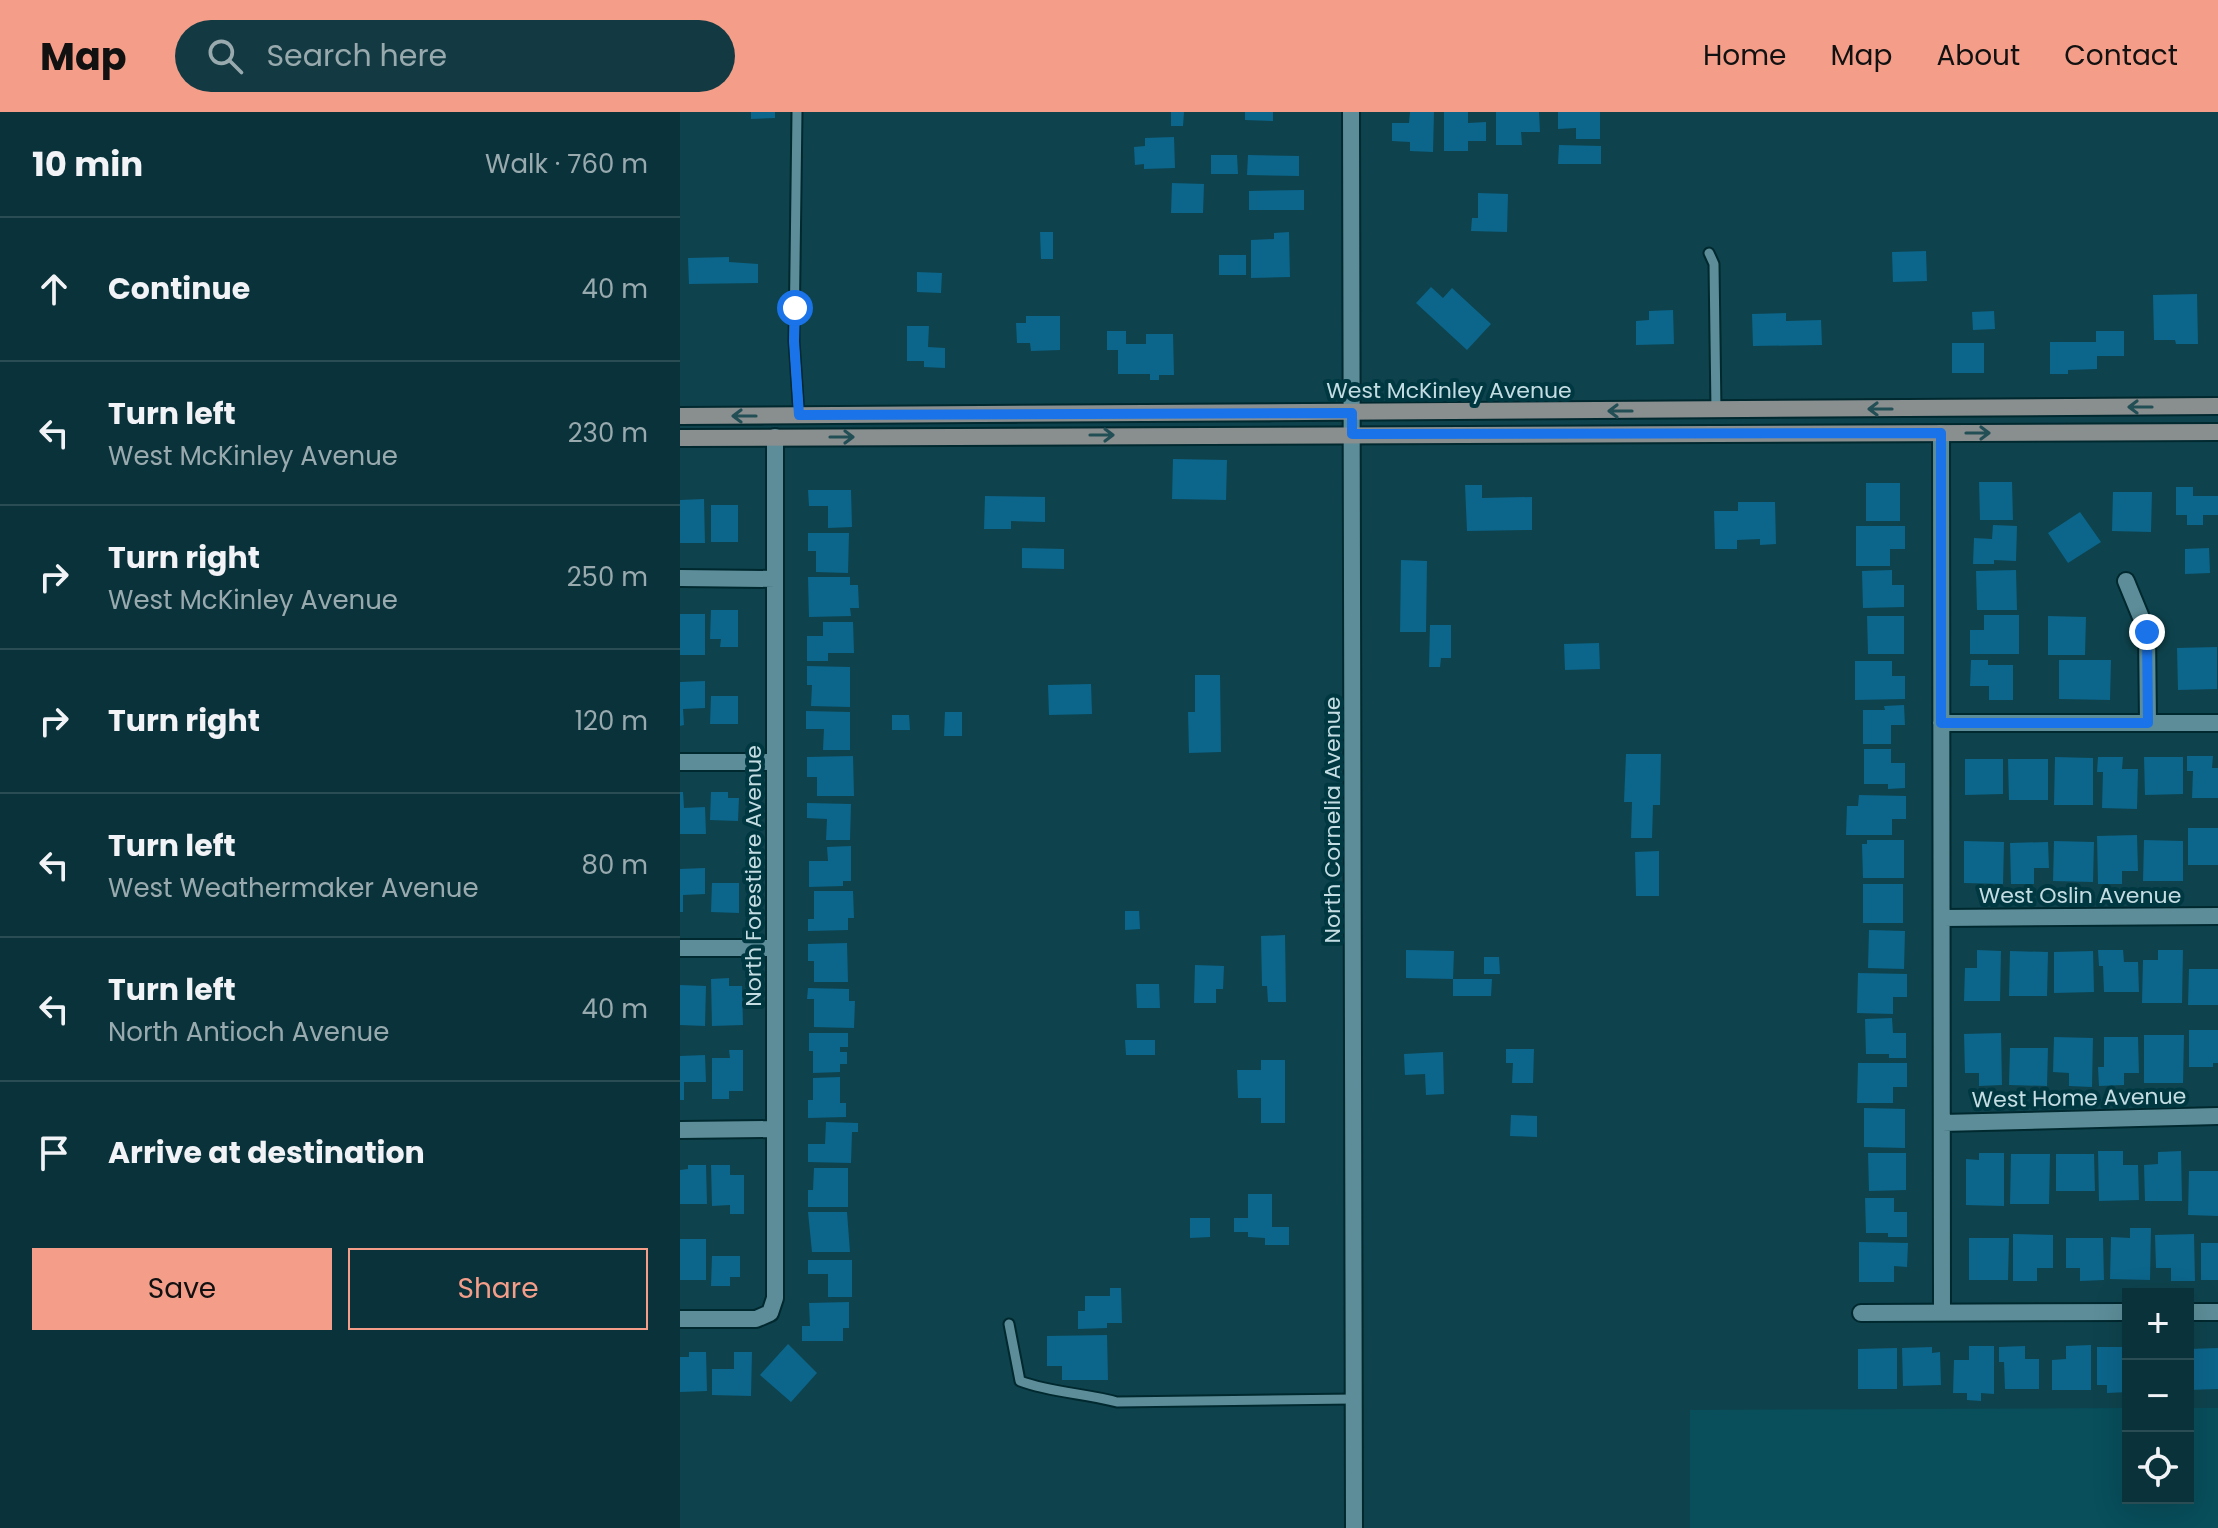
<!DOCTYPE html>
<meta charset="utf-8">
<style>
:root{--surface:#0a323a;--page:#133a42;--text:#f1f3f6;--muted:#99aaaf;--line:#2a4d54;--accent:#f49e8a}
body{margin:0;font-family:Poppins,sans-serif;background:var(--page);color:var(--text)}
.controls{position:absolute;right:24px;bottom:24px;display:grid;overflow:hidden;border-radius:0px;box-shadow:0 8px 32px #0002}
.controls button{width:72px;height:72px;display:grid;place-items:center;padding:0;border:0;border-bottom:2px solid var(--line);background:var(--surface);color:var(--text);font:40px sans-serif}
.stop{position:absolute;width:24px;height:24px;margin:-18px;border:6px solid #1a73e8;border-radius:50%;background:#fff}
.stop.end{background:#1a73e8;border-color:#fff;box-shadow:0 2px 8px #0008}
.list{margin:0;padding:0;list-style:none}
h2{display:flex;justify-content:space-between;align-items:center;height:104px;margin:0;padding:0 32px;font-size:34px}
h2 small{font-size:26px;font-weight:400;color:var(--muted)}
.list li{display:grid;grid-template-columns:52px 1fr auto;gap:24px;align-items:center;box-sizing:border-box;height:144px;padding:0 32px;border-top:2px solid var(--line)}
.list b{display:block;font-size:30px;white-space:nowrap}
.list p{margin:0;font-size:26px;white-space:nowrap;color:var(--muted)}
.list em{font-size:26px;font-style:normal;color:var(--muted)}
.actions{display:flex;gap:16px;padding:24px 32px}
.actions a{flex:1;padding:18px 0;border:2px solid var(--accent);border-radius:0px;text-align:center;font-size:28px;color:var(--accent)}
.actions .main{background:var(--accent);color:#111}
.icon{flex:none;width:44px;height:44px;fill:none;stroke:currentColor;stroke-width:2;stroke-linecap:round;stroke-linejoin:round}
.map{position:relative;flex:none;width:1538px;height:1416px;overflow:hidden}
header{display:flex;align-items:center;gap:48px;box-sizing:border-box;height:112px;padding:0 40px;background:var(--accent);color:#111}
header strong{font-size:38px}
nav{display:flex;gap:44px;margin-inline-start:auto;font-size:28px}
.search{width:560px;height:72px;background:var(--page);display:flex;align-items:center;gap:20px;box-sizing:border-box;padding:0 28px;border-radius:44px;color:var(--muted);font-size:30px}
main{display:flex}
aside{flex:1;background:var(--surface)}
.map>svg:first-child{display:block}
</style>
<header>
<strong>Map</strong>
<div class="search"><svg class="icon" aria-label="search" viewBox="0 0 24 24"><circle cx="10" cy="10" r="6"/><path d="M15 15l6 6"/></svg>Search here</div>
<nav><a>Home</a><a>Map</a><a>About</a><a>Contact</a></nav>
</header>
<main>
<aside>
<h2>10 min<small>Walk · 760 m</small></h2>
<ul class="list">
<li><svg class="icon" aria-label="ahead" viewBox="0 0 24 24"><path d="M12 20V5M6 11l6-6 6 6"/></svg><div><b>Continue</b></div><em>40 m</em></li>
<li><svg class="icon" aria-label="left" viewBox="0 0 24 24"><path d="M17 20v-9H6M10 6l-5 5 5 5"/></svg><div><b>Turn left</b><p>West McKinley Avenue</p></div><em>230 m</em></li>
<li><svg class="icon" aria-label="right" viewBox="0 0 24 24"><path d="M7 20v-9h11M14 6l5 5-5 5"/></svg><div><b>Turn right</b><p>West McKinley Avenue</p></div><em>250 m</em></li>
<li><svg class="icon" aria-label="right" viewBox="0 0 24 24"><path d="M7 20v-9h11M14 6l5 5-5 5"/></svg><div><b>Turn right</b></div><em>120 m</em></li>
<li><svg class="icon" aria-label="left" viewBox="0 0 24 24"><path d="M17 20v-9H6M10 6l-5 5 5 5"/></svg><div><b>Turn left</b><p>West Weathermaker Avenue</p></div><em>80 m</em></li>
<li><svg class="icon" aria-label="left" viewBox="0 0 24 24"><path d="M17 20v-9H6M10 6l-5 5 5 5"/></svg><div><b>Turn left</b><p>North Antioch Avenue</p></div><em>40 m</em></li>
<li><svg class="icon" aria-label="arrive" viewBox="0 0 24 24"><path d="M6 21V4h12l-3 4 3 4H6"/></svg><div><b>Arrive at destination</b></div></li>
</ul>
<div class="actions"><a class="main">Save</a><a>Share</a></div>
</aside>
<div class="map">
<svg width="1538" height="1416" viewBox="0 0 1538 1416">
<rect width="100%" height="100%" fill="#0e434d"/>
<path fill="#084e5b" d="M1448,1296V1386H1508V1296H1538V1416H1010V1298Z"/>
<path fill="#0c658b" d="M71,0H95V6L71,7Z
M491,0H504L503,14H491Z
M565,0H593V9L565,8Z
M730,0H754L753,40L730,39V30L712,29V11H729Z
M764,0H788V11L806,10V29H788V39H764Z
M816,0H859L860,20H841L842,33H816Z
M878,0H920V27H896V16L878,17Z
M494,25L495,56L464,57V52L455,53L454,35L465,34V26Z
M879,33L921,34V52H878Z
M531,43H557L558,62H531Z
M568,43L619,44V64L567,63Z
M492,71L524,72L523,101H491Z
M624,78V98H569V79Z
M798,81L828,82L827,120L791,119L792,106H798Z
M360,120H373V147H361Z
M609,120L610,165L571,166V128L594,127V121Z
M1246,139L1247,169L1213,170L1212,140Z
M539,143H566V163H539Z
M49,145V150L78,152V171L9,172L8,146Z
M237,160L262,161L261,181L237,180Z
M751,175L763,186L772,176L811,212L787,238L736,191Z
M1517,182L1518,232H1496L1495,228H1474L1473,183Z
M993,198L994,232L956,233V209L969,208V199Z
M1314,199L1315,217L1293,218L1292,200Z
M1106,201V209L1141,208L1142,233L1073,234L1072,202Z
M346,204H380V238L351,239L350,231H337L336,211H346Z
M227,214H249L248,235L265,236V256L244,255V249H227Z
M427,219H446V232H466V222H493L494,263H479V268H470V262H438V238H427Z
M1416,219H1444V244H1417V257L1388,258V262H1370V230H1416Z
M1272,231H1304V261H1272Z
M493,347L547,348L546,388L492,387Z
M1299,370H1332L1333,408H1300Z
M1186,371H1220V409H1186Z
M785,373H802V386L852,385V418L787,419Z
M1496,375H1513V384H1538V403H1523V413H1507V403H1496Z
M128,378H171L172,415L148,416V394H129Z
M1433,380H1472L1471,420L1432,419Z
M305,384L365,385V410L331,409V417H304Z
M24,387L25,431H0V388Z
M1058,390H1095L1096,432L1080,433V427L1057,428V437H1035L1034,399H1058Z
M31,393H58V430H31Z
M1400,400L1421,430L1388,451L1368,421Z
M1313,413L1337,414L1336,449L1314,448V452H1293L1294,426L1312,427Z
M1176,414H1225V437H1210V454H1176Z
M128,421H169L168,461L136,460V439H128Z
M342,436L384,437V457L342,456Z
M1529,436L1530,461L1505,462V437Z
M721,448L747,449L746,520H720Z
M1212,458V473H1224V495L1183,496L1182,459Z
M1336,458L1337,498H1297L1296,459Z
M128,465H170V473H178L179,496H170L171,504L129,505Z
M31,498H58V535H40L41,527H30Z
M0,502H25V543H0Z
M1304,503H1339V542H1290V518H1304Z
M1187,504H1224V542H1188Z
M1368,504L1406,505L1405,543H1368Z
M143,510H173L174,541H148V549H127V524H143Z
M750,513H771V546H761L760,555H749Z
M919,531L920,557L885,558L884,532Z
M1537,535V577L1498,578L1497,536Z
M1291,548H1308V553H1333V588H1309V574H1290Z
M1379,548H1431L1430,588L1379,587Z
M1175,549H1212V564H1225V587L1175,588Z
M127,554L170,555V595L131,594L132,573H127Z
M515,563H540L541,640L509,641L508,600H515Z
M25,569V596L3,597L4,613L0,614V570Z
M411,572L412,602L369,603L368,573Z
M31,584H58V612H30Z
M1224,593L1225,613H1211V632H1183V598H1205L1204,594Z
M126,599L170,600V638H143L144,617H126Z
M265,600H282V624H264Z
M212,603H229L230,618H212Z
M1184,637H1211V651H1225V676L1208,677V672H1184Z
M946,642H981L980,693H973L972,726H951L952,690H944Z
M173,644L174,684H137V665H127V645Z
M1507,644H1533L1532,656H1538V686H1512L1513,659H1507Z
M1375,645L1413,646V693H1374Z
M1418,645H1443L1442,657H1458L1457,697L1422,696L1423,660H1417Z
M1464,645H1503V682L1465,683Z
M1285,647H1323V682L1285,683Z
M1328,647H1368V688H1329Z
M0,680H3L4,696L25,695L26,722H0Z
M31,680H48V686H59L58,709L30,708Z
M1179,683L1226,684V707H1212V723H1166L1167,694H1178Z
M127,691L171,692L170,728H146L147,707L127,706Z
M1508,716H1538V753H1508Z
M1457,723L1458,759H1442V772H1418L1417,724Z
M1187,728H1224V766H1183L1182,732H1187Z
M1464,728L1503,729V769H1463Z
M1284,729L1324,730L1323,772L1284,771Z
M1374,729L1414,730L1413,770L1373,769Z
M1368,730L1369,756H1354V772H1331L1330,731Z
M171,734V769H163V774L129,775V749H148L147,735Z
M979,739V784H956L955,740Z
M25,756V782L3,783V800H0V757Z
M32,771H59V801L31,800Z
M1183,772H1223V811H1183Z
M134,779H173L174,806H168V818L128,819V807H134Z
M445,799H459L460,817L445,818Z
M1189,818L1225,819L1224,857L1188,856Z
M605,823L606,890H588L587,874H582L581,824Z
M167,831L168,870H134V849H128V832Z
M726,838L774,839L773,867L726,866Z
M1297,838L1321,839L1320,889H1284L1285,856H1297Z
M1418,838H1443L1444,850H1458L1459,880H1424L1423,854H1419Z
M1478,838H1503L1502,891H1462L1463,848H1478Z
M1330,839L1368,840L1367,884H1329Z
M1413,839L1414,880L1374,881V840Z
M804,845H819L820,862H804Z
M515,853L544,854L543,877H536V891H514Z
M1509,857H1538V893H1508Z
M1178,861L1227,862V885H1213V902L1177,901Z
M49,866V874H62L63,913L32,914L31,867Z
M773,867H812L811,884H773Z
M456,872H479L480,896H457Z
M0,873L26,874L25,914L0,913Z
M128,876L169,877V889H175L174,916L134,915V887H127Z
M1212,906L1213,921H1226V946H1209V942H1186L1185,907Z
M1509,918H1538V951H1533V955H1509Z
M129,921H168V935H160V940H167V952H160V960L133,961V939H129Z
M1321,921L1322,973L1299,974V961H1285L1284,922Z
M1464,923H1504L1503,971H1464Z
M1374,925L1413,926L1412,975L1389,974V961L1373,960Z
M1424,925H1458L1459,961H1444V973L1419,974L1418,955H1424Z
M445,928H475V943H446Z
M1330,936H1368L1367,974L1329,973Z
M826,937H854L853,971H832L833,951H826Z
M49,938H63V979H49V987H32V946H50Z
M763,940L764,982L746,983L745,962L725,963L724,942Z
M25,943L26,970H4V988H0V944Z
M581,948H605V1011H581V986H558L557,958H581Z
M1178,951H1227V975H1213V991H1177Z
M160,965V991H166V1005L128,1006V988H133V966Z
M1184,996L1225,997V1036L1184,1035Z
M831,1003L857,1004V1025L830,1024Z
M146,1010L178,1011V1020H172L171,1051L128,1050V1032H145Z
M1418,1039H1443V1053H1458L1459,1088L1419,1089Z
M1501,1039L1502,1089H1465L1464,1053L1478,1052V1040Z
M1188,1041H1226V1078L1189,1079Z
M1299,1041H1324V1094L1286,1093V1047L1299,1048Z
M1331,1042H1370L1369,1092H1330Z
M1376,1042H1414L1415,1079H1376Z
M8,1053H26L27,1092H0V1058L8,1057Z
M31,1053H50V1063H64V1102H50V1093L32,1094Z
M134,1056H168V1095H128V1078H133Z
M1509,1059H1538V1104L1508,1103Z
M568,1082H592V1115H609V1133H585V1126L568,1125V1120H554V1106H568Z
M1185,1086H1214V1100H1227V1125H1208V1121H1186Z
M128,1100H167L170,1140H132Z
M510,1106H530V1125L510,1126Z
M1450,1116H1471L1470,1168L1430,1167L1431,1125L1450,1126Z
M1333,1122L1373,1123V1156H1357V1169H1333Z
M1514,1122L1515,1169H1491V1156H1476L1475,1123Z
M1289,1126H1329L1328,1168H1289Z
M1386,1126H1423L1424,1168L1400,1169V1156H1386Z
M0,1127H26V1168H0Z
M1179,1130L1228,1131L1227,1155L1214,1154V1170H1179Z
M1521,1131H1538V1168H1521Z
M32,1144H60V1165H50V1174H31Z
M128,1148H172V1185H148V1162H128Z
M430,1176H441L442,1211H427V1216L398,1217V1199H405V1184H430Z
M169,1190V1216H163V1229H122V1214H130L129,1191Z
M427,1223L428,1268H382V1254H367V1224Z
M108,1232L137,1261L111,1290L80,1263Z
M1411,1233V1278H1372V1248L1386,1247V1234Z
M1289,1234H1314V1282L1301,1281V1289L1287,1288V1281H1273L1274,1248H1289Z
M1345,1234V1247H1359V1277H1325L1324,1250H1319V1235Z
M1252,1235V1241L1260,1240L1261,1273L1223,1274L1222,1236Z
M1417,1235H1448V1280L1427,1281V1273H1417Z
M1217,1236V1277H1178V1237Z
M1538,1236V1277L1508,1278V1237Z
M9,1240H26L27,1279L0,1280V1245H9Z
M54,1240H72L71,1284L32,1283V1257H54Z"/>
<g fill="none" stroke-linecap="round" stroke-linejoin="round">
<g stroke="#00282f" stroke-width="13">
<path id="service" d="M117,0L114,229L119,303
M1029,141L1034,152L1036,299
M329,1212L340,1269C372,1281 404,1281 437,1290L674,1287"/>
</g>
<g stroke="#00282f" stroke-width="20">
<path id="minor" d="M1261,321L1262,1200
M0,466L95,467
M1446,469L1467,520L1468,611
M1261,611H1538
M0,650H95
M1262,806L1538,804
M0,836H95
M1262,1011L1538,1004
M0,1018L95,1017
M1508,1200H1538
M1181,1201L1448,1200
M0,1207H76L90,1201L95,1186V325"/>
</g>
<g stroke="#00282f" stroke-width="20">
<path id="tertiary" d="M671,0L674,1416"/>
</g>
<g stroke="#00282f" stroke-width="20">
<path id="secondary" d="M0,304L1538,294
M0,326L1538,320"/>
</g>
<use href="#service" stroke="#5c8d98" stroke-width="9"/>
<use href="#minor" stroke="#5c8d98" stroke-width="16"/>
<use href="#tertiary" stroke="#5c8d98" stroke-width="16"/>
<use href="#secondary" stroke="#898e8f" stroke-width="16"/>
</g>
<defs><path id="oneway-shaft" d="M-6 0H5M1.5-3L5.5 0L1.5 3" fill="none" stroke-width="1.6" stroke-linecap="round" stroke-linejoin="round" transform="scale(2)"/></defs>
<g stroke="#224e55">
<use href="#oneway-shaft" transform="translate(1460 295) rotate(180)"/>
<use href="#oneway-shaft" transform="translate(1200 297) rotate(180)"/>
<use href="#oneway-shaft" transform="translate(940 299) rotate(180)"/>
<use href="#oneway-shaft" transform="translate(64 304) rotate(180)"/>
<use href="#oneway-shaft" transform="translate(1298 321)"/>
<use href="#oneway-shaft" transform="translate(422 323)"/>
<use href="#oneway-shaft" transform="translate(162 325)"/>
</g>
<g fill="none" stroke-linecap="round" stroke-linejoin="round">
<path stroke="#1a73e8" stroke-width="10" d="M115,196L114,229L119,303L672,301V322L1261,321V611H1468L1467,520"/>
</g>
<g text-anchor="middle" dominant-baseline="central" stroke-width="8" stroke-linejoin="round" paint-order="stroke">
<g font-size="22" fill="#c4dde3" stroke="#003842">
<text x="769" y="278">West McKinley Avenue</text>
<text transform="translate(652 708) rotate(-90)">North Cornelia Avenue</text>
<text transform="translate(73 764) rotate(-90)">North Forestiere Avenue</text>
<text x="1400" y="783">West Oslin Avenue</text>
<text transform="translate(1399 986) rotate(-1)">West Home Avenue</text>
</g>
</g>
</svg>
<div class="controls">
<button>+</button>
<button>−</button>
<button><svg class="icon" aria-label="locate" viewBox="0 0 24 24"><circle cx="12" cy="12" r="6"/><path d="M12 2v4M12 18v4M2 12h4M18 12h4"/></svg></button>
</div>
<div class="stop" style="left:115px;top:196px"></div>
<div class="stop end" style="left:1467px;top:520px"></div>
</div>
</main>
